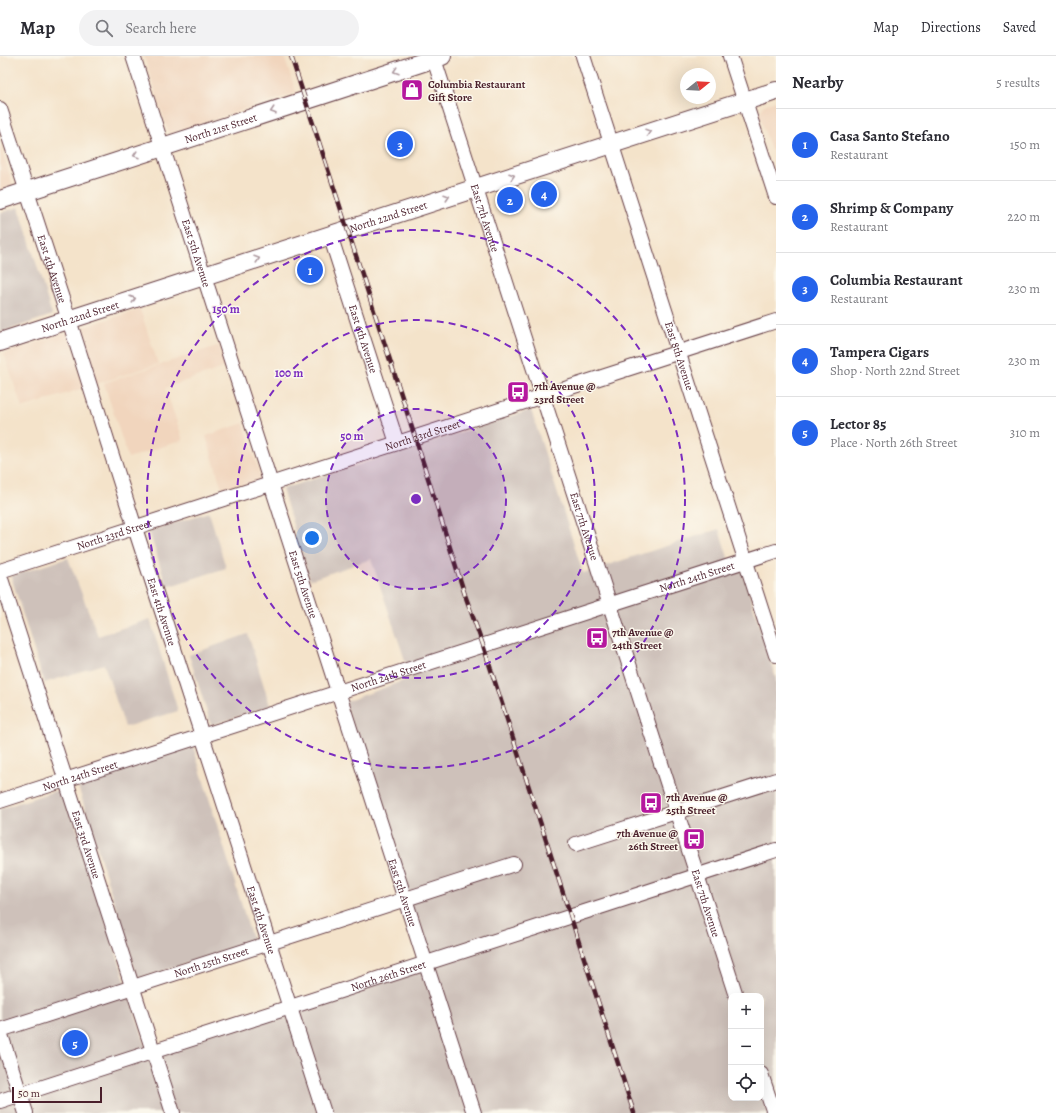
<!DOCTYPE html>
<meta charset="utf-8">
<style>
:root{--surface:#fff;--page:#f2f2f3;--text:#2b2b33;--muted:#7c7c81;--line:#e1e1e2;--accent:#2563eb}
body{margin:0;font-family:Alegreya,serif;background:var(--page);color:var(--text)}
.controls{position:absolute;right:12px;bottom:12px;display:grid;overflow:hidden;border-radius:8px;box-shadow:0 4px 16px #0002}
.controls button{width:36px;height:36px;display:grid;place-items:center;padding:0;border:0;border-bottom:1px solid var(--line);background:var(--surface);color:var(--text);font:20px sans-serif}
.compass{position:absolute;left:680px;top:12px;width:36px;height:36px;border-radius:50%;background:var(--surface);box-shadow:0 4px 16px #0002;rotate:72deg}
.scale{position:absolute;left:12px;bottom:10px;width:90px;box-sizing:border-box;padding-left:4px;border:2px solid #4a1f2b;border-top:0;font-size:11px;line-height:14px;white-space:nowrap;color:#4a1f2b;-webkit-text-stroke:3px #fbf7ec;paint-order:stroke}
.you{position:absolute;left:312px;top:482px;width:14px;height:14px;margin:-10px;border:3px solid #fff;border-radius:50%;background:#1a73e8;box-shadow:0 0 0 6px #1a73e833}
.badge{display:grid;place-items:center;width:26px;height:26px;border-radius:50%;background:var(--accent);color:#fff;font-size:13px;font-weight:700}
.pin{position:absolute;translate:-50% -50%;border:2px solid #fff;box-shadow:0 1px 4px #0006}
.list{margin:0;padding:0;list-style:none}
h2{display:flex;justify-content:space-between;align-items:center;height:52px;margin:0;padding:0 16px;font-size:17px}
h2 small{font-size:13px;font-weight:400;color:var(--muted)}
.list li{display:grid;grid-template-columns:26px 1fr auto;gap:12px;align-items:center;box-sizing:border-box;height:72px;padding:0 16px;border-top:1px solid var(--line)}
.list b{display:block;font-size:15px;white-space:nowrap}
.list p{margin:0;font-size:13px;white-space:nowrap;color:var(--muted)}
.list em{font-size:13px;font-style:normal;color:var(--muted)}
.icon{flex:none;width:22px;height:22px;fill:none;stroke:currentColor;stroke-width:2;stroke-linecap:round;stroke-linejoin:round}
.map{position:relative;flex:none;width:776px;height:1057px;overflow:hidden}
header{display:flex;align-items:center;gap:24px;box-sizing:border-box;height:56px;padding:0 20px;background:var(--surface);border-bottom:1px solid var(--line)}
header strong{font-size:19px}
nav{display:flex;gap:22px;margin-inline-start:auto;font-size:14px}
.search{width:280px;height:36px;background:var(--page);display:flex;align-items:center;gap:10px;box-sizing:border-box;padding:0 14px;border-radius:22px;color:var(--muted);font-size:15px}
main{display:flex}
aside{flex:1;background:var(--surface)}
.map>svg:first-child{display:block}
</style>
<header>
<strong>Map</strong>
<div class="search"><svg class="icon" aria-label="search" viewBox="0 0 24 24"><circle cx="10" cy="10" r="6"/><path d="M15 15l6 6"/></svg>Search here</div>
<nav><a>Map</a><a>Directions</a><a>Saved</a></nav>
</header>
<main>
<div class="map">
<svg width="776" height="1057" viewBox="0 0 776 1057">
<rect width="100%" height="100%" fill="#fbf7ec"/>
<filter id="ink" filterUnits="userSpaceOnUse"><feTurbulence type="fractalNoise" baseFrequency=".025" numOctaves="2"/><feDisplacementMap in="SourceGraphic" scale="8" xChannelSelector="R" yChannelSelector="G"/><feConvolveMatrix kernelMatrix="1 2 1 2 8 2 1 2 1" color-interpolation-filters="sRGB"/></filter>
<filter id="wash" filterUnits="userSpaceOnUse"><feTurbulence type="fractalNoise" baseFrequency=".012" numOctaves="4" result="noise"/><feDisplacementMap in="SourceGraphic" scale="16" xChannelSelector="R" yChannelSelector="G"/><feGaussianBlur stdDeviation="0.9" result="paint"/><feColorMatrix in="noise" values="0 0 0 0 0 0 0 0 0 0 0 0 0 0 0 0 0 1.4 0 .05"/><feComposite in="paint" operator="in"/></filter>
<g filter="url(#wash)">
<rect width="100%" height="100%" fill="#f4e3ca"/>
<path fill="#f1d5bd" d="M144,0H284L296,37L169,78Z
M776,45V93L771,94L759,58L764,49Z
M0,88L13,130L0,134Z
M140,253L158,308L22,352L4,297Z
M220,289L226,311L165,332L183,384L128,402L104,327Z
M244,367L262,425L223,436L206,380Z"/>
<path fill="#cec1ba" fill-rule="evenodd" d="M19,151L52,259L0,277V157Z
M531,354L583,517L719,473L732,514L741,511L776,623V1057H0V753L64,732L147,994L426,904L345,646L411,622L371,503L310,524L282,433ZM731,940H761V1042H731Z
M209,456L226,512L167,531L149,475Z
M68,502L98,580L150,563L178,655L125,671L104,608L44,627L11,520Z
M248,578L270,650L211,669L189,599Z
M193,690L253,886L138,923L77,727Z"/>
</g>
<g filter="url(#ink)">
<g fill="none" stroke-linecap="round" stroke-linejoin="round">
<g stroke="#643c43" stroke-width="16">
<g id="minor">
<path id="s1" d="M133,0L474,1057"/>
<path id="s2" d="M433,0L736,940"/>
<path id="s3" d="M583,0L776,599"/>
<path d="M730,0L776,141"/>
<path id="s4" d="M0,53L69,264L135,472L324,1057"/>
<path id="s5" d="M330,179L397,387"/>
<path id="s6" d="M0,515L776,265"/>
<path id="s7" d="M0,520L173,1057"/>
<path id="s8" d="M0,745L776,495"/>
<path d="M576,788L776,724"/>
<path id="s9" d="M0,974L514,808"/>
<path d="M0,976L26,1057"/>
<path d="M761,1018L774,1057"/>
<path id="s10" d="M0,1045L776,794"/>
</g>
</g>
<g stroke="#643c43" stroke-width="20">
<g id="major">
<path id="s11" d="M0,144L442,0"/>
<path id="s12" d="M0,286L776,35"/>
</g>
</g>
<use href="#minor" stroke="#fff" stroke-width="14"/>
<use href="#major" stroke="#fff" stroke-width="18"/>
<g stroke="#4a1f2b" stroke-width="4.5">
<path id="rail" d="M291,0L415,381L465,539L483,589L634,1057"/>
</g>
<use href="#rail" stroke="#fbf7ec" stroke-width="3" stroke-dasharray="9" stroke-linecap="butt"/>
</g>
<defs><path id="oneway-chevron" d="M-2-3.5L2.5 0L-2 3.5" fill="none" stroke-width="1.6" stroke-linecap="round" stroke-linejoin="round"/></defs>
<g stroke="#ae9aa0">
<use href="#oneway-chevron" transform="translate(396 15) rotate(162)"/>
<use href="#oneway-chevron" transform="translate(273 55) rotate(162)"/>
<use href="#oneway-chevron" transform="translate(648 76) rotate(-18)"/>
<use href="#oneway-chevron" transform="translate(136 99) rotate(162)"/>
<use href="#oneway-chevron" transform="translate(512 120) rotate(-18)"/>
<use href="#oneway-chevron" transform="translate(447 141) rotate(-18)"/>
<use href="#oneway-chevron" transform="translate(257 203) rotate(-18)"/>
<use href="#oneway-chevron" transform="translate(133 243) rotate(-18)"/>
</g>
</g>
<circle cx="416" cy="443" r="90" fill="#7b2cbf" fill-opacity=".12"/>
<g fill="none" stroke="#7b2cbf" stroke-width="2" stroke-dasharray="7 5">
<circle cx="416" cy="443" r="90"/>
<circle cx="416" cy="443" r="179"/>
<circle cx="416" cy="443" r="269"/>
</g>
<defs>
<g id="shop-square" transform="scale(1.15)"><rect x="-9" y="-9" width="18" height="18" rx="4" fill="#b5179e" stroke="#fbf7ec"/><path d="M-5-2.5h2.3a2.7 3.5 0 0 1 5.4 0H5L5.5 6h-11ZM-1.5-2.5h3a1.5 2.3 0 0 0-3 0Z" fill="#fff"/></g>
<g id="bus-square" transform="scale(1.15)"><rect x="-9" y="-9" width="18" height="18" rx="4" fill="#b5179e" stroke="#fbf7ec"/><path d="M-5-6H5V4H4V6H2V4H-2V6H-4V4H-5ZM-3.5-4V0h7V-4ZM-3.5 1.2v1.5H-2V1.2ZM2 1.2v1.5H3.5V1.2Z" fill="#fff"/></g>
</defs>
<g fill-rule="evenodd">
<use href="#shop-square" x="412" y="34"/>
<use href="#bus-square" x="518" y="336"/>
<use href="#bus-square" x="597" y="582"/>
<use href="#bus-square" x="651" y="747"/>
<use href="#bus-square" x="694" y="783"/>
</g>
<g text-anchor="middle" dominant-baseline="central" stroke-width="3" stroke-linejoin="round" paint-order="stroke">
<g font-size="11" font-weight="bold" fill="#4a1f2b" stroke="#fbf7ec" text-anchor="start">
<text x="428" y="28">Columbia Restaurant<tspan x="428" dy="13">Gift Store</tspan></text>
<text x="534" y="330">7th Avenue @<tspan x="534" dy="13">23rd Street</tspan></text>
<text x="612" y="576">7th Avenue @<tspan x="612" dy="13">24th Street</tspan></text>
<text x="666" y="741">7th Avenue @<tspan x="666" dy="13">25th Street</tspan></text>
<text x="678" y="777" text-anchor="end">7th Avenue @<tspan x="678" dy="13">26th Street</tspan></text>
</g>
<g font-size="11" fill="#4a1f2b" stroke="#fbf7ec">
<text stroke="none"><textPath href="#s11" startOffset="232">North 21st Street</textPath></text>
<text stroke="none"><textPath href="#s12" startOffset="408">North 22nd Street</textPath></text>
<text stroke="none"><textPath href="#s2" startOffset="170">East 7th Avenue</textPath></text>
<text stroke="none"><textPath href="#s1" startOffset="207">East 5th Avenue</textPath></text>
<text stroke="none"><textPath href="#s4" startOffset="168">East 4th Avenue</textPath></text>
<text stroke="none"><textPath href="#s12" startOffset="84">North 22nd Street</textPath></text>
<text stroke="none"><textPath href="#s5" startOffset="109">East 6th Avenue</textPath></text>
<text stroke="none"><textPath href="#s3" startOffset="315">East 8th Avenue</textPath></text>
<text stroke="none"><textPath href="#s6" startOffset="444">North 23rd Street</textPath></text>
<text stroke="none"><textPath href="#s2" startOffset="494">East 7th Avenue</textPath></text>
<text stroke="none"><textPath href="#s6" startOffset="120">North 23rd Street</textPath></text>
<text stroke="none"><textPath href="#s8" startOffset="732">North 24th Street</textPath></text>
<text stroke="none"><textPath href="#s1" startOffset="555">East 5th Avenue</textPath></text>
<text stroke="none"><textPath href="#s4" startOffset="528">East 4th Avenue</textPath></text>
<text stroke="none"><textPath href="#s8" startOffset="408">North 24th Street</textPath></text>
<text stroke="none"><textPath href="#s8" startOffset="84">North 24th Street</textPath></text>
<text stroke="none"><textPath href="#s7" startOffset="282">East 3rd Avenue</textPath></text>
<text stroke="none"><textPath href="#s1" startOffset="879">East 5th Avenue</textPath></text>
<text stroke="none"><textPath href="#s2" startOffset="890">East 7th Avenue</textPath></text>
<text stroke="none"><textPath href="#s4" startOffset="852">East 4th Avenue</textPath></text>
<text stroke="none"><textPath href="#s9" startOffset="222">North 25th Street</textPath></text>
<text stroke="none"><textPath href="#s10" startOffset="408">North 26th Street</textPath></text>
</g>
</g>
<circle cx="416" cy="443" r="6" fill="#7b2cbf" stroke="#fbf7ec" stroke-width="2"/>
<g font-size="12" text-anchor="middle" font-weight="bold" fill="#7b2cbf" stroke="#fbf7ec" stroke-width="3" stroke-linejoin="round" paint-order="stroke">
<text x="226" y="257">150 m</text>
<text x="289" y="321">100 m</text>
<text x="352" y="384">50 m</text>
</g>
</svg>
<div class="controls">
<button>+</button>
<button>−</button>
<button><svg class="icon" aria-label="locate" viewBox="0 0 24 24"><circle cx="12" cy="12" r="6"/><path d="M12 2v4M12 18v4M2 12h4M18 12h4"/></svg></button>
</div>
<svg class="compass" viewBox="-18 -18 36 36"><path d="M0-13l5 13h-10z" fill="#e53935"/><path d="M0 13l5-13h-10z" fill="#7c7c81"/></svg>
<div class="scale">50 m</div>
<div class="you"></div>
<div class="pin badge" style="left:310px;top:214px">1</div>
<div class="pin badge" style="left:510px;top:144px">2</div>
<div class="pin badge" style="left:400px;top:88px">3</div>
<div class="pin badge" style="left:544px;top:138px">4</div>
<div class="pin badge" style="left:75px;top:987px">5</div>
</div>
<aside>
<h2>Nearby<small>5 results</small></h2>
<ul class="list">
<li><span class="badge">1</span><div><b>Casa Santo Stefano</b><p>Restaurant</p></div><em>150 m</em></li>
<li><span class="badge">2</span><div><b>Shrimp &amp; Company</b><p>Restaurant</p></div><em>220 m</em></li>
<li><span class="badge">3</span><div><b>Columbia Restaurant</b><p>Restaurant</p></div><em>230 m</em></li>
<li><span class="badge">4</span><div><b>Tampera Cigars</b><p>Shop · North 22nd Street</p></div><em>230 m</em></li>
<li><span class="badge">5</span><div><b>Lector 85</b><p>Place · North 26th Street</p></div><em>310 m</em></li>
</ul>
</aside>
</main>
